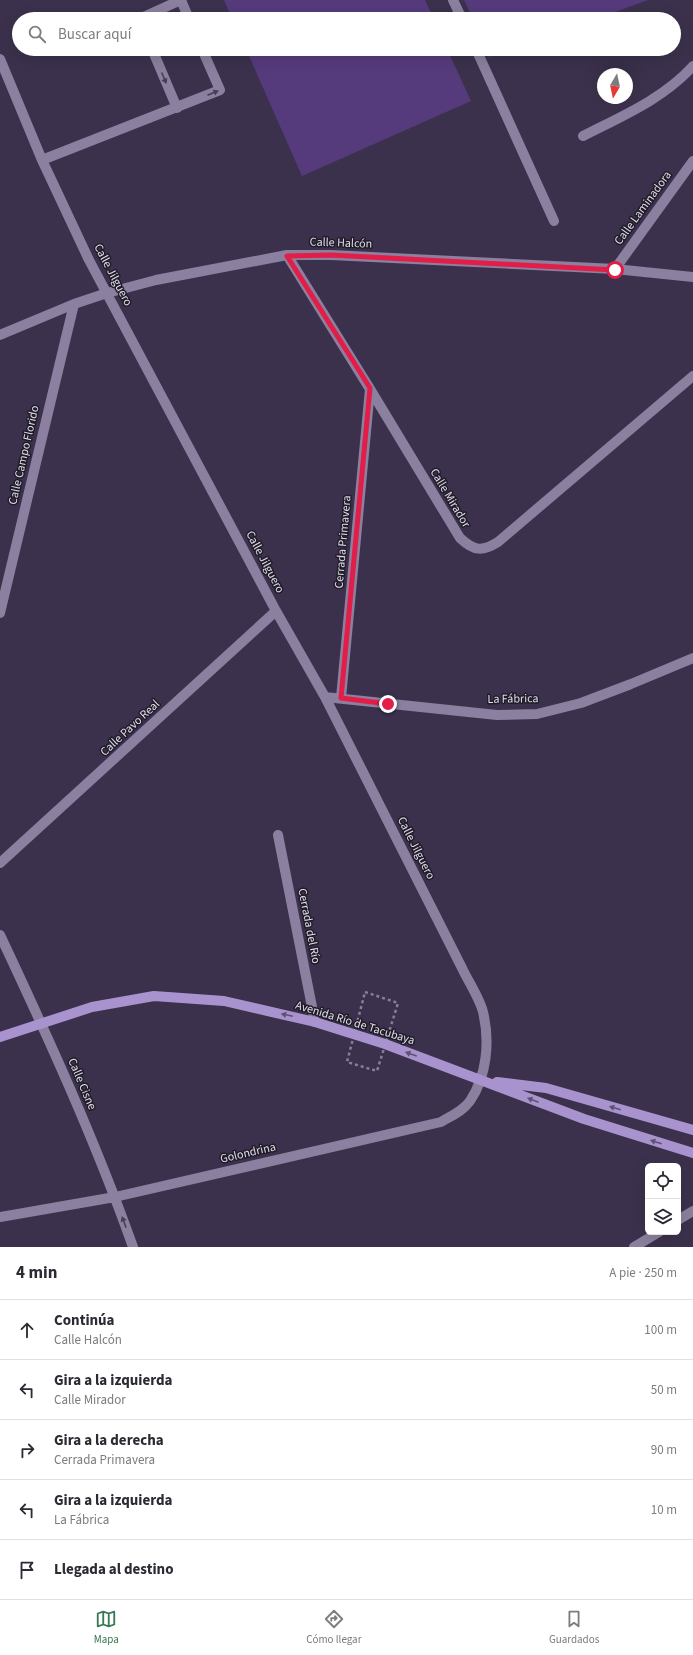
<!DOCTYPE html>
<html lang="es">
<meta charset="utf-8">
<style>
:root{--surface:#fff;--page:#f7f7f7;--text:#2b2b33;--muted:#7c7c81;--line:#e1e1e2;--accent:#387852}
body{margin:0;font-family:"Source Sans 3",sans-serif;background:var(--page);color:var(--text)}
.controls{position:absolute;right:12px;bottom:12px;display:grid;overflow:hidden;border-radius:6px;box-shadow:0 4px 16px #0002}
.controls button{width:36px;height:36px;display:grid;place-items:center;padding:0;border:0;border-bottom:1px solid var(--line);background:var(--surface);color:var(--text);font:20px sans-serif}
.compass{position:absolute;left:597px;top:68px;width:36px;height:36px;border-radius:50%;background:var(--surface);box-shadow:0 4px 16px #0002;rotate:189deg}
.stop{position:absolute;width:12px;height:12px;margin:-9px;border:3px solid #e11d48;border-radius:50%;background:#fff}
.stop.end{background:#e11d48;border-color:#fff;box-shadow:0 1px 4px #0008}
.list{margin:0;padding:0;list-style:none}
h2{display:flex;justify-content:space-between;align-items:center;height:52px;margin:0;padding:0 16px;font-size:17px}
h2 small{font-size:13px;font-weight:400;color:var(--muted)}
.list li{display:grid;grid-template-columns:26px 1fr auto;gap:12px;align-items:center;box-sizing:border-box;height:60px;padding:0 16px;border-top:1px solid var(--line)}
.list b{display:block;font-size:15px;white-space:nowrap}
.list p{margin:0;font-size:13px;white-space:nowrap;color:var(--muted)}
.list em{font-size:13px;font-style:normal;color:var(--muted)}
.icon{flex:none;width:22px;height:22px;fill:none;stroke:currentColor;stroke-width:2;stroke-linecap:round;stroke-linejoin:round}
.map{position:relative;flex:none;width:693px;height:1247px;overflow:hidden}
.search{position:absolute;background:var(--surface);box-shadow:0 4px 16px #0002;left:12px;right:12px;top:12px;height:44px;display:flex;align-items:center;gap:10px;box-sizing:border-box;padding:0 14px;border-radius:22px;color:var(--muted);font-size:15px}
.sheet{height:352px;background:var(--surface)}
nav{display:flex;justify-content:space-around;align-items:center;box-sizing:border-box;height:56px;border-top:1px solid var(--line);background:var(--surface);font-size:11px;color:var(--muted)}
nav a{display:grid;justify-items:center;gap:2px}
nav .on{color:var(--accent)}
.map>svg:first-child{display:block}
</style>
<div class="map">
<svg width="693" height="1247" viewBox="0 0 693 1247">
<rect width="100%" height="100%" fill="#3b314c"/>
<path fill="#563b7c" d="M224,0H425L434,19H232Z
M464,0H648L596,19H473Z
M246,49H447L471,101L302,176Z
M486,49H512L489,57Z"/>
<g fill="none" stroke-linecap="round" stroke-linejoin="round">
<path stroke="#877f95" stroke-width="2.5" stroke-dasharray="3 3" stroke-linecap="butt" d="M365,992L398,1003L377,1071L347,1062Z"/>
<path stroke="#8b809f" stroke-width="10" d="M453,0L462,19
M139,19L181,0L189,19
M152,49L177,108
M476,49L554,221
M0,59L42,160L89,260L276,611L325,697L462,968C468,981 480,999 483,1012C490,1041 487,1076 470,1101C463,1111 451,1116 441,1122L115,1197L0,1217
M583,136C622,116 663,99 693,66
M42,160L220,90L202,49
M287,255L370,389L460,538C474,551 482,552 498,542L693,376
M615,269L693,161
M0,335L74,304L107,293L156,280L287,255H331L615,269L693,277
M0,613L74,304
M325,697L497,715L537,714L581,703L631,684L693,658
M341,698L370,389
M278,835L315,1022
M0,863L276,611
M0,935C48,1037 95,1140 133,1247
M678,1220L693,1211
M634,1247L659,1232"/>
<path stroke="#a993ce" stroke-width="10" d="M0,1037L92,1007L154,996L224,1001L315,1022L385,1044L584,1119L693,1153
M497,1082L546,1088L693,1130"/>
</g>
<defs><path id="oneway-solid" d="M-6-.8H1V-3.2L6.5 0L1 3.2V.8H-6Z"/></defs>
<g fill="#453f52">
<use href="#oneway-solid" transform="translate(164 78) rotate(67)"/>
<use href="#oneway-solid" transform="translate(213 93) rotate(-23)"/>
<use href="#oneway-solid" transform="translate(124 1222) rotate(-110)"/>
</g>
<g fill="#5e5273">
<use href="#oneway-solid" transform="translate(287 1015) rotate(-168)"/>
<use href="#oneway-solid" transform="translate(411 1054) rotate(-160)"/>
<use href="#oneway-solid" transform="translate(533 1100) rotate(-159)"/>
<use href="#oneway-solid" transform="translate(615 1108) rotate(-164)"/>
<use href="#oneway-solid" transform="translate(656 1142) rotate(-163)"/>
</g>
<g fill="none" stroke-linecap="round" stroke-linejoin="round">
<path stroke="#e11d48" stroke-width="5" d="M388,704L341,698L370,388L287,256L331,255L615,270"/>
</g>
<g text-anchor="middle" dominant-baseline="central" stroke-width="3" stroke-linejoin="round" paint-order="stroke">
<g font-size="12" fill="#e1dbec" stroke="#201c28">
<text transform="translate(643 208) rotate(-54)">Calle Laminadora</text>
<text transform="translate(341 243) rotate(2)">Calle Halcón</text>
<text transform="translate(113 275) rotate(62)">Calle Jilguero</text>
<text transform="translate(24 455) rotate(-77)">Calle Campo Florido</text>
<text transform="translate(450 498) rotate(59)">Calle Mirador</text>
<text transform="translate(343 542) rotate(-85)">Cerrada Primavera</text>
<text transform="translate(265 562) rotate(62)">Calle Jilguero</text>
<text transform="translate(513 699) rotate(-1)">La Fábrica</text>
<text transform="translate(130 728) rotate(-43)">Calle Pavo Real</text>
<text transform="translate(416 848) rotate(63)">Calle Jilguero</text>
<text transform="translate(309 926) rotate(79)">Cerrada del Río</text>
<text transform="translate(355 1023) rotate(17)">Avenida Río de Tacubaya</text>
<text transform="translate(82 1084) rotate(67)">Calle Cisne</text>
<text transform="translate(248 1153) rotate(-13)">Golondrina</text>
</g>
</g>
</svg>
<div class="controls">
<button><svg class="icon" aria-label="locate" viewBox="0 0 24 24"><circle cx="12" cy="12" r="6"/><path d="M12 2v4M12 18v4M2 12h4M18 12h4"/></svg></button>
<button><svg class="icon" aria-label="layers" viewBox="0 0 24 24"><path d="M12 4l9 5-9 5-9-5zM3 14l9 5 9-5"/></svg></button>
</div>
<svg class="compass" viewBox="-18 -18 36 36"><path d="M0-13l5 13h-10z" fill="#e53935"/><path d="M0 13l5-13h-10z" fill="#7c7c81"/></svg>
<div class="stop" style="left:615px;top:270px"></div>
<div class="stop end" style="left:388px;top:704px"></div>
<div class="search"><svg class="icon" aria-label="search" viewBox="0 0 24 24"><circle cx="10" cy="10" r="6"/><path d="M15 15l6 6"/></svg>Buscar aquí</div>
</div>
<section class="sheet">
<h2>4 min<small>A pie · 250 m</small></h2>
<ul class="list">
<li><svg class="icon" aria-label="ahead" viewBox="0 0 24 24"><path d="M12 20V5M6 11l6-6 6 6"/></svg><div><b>Continúa</b><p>Calle Halcón</p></div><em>100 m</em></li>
<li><svg class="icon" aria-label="left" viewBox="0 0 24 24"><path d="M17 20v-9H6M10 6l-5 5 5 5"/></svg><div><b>Gira a la izquierda</b><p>Calle Mirador</p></div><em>50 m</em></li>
<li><svg class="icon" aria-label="right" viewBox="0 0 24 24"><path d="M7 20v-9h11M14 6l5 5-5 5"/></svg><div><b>Gira a la derecha</b><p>Cerrada Primavera</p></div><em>90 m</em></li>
<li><svg class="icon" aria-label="left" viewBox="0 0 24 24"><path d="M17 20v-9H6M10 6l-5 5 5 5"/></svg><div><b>Gira a la izquierda</b><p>La Fábrica</p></div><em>10 m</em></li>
<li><svg class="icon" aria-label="arrive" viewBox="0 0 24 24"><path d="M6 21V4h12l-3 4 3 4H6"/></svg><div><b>Llegada al destino</b></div></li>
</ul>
</section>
<nav>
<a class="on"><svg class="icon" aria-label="map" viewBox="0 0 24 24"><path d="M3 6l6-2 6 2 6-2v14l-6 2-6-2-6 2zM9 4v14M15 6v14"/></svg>Mapa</a>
<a><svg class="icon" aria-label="directions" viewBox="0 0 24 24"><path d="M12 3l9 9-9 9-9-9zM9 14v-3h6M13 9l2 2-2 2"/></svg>Cómo llegar</a>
<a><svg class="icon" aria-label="saved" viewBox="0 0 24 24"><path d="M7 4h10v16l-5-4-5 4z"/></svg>Guardados</a>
</nav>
